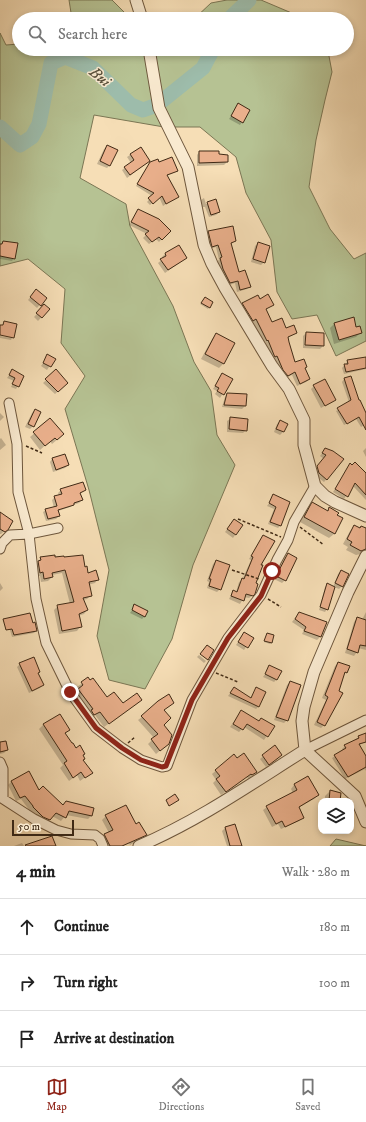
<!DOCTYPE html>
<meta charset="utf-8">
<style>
:root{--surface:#fff;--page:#f2f2f2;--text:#222;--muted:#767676;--line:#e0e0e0;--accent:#8f2418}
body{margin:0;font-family:"IM FELL DW Pica",serif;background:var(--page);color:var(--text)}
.controls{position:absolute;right:12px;bottom:12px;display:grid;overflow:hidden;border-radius:8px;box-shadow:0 2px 6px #0003}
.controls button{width:36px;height:36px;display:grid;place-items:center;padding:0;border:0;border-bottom:1px solid var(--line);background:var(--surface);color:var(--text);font:20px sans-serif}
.scale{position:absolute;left:12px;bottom:10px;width:62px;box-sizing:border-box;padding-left:4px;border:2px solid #402a15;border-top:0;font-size:11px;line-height:14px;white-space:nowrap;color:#402a15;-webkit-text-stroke:3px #f9ead0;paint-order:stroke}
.stop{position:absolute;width:12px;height:12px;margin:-9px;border:3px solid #8f2418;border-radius:50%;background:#fff}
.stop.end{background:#8f2418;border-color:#fff;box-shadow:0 1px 4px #0008}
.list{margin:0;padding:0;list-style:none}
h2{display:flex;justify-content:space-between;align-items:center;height:52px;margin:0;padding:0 16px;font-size:17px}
h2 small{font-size:13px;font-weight:400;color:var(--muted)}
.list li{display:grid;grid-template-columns:26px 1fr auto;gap:12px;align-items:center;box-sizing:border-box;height:56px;padding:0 16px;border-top:1px solid var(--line)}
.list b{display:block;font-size:15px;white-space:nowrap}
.list em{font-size:13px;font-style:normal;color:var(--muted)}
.icon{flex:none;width:22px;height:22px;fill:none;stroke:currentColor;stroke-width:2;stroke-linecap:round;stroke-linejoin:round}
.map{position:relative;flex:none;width:366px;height:846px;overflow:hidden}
.search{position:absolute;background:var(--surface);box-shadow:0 2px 6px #0003;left:12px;right:12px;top:12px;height:44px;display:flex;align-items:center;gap:10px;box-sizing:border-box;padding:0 14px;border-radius:22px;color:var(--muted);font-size:15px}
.sheet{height:220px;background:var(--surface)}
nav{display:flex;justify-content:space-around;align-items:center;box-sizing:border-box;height:56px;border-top:1px solid var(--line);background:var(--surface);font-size:11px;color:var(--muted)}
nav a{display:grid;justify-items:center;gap:2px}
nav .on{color:var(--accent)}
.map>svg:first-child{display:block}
</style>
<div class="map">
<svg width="366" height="846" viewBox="0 0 366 846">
<rect width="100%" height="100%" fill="#f6deb6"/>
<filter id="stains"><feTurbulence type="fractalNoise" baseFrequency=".005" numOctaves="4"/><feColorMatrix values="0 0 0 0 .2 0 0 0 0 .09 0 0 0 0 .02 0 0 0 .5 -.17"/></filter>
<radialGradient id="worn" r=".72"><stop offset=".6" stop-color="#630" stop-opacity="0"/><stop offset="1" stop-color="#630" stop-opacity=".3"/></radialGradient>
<path fill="#b6c293" stroke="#7b7654" d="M69,0H112L131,19H72Z
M227,0H261L294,14L299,19H194L211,3Z
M0,33L6,45L19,44V49H327L328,51L332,72L325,100L316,140L309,187L330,229L354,259L366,253V341L336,356L317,315L292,319L277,292L271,240L246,193L236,157L200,127H164L94,115L80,178L126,204L130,226L173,306L194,362L211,391L217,435L235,465L193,565L172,639L145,689L109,680L97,636L109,570L89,490L65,409L85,376L61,343L65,289L28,259L0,266Z
M336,839L366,846H330Z"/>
<path fill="#0003" d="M238,105L242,122L240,125L229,119Z
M107,146L110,165L107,168L97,164L104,149Z
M140,148L149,161L127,178L122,170L131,163L127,157Z
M199,152L218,155L227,162L224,165L197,166V155Z
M150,163H159L177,171L167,176L177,197L163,206L159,197L150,205L147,202L152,196L136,186Z
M204,198L206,204L208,203L219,212L216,215L209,217L205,207H202L201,200Z
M138,210L169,231L159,242L156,239L149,244L143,238L147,234L129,225Z
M209,232L235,241L230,245L238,273L249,286L247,289L237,292L235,283L227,286L220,272L217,261L219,260L216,247L209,249L206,235Z
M3,242L14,258L12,261L0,259V245Z
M258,243L264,262L261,265L251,262L255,246Z
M178,246L186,258L165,273L158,263L163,259L162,257L165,254Z
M36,290L46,298L37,308L28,300Z
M205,298L212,302L208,309L200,304Z
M260,300L273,304L265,310L272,323L285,330L296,333L287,338L295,363L304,369L309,379L306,382L297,386L292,375L285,378L271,358L265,342L264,343L253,322L250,323L240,307L243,304Z
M44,306L49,309L38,321L34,317Z
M353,318L356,328L361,332L356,337L334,344L330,328L334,324Z
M306,333L323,334V346L320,349L303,348V336Z
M216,334L234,344L223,364L219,368L201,359L212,339Z
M0,336L12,338L11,340L0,338Z
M48,356L54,359L47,370L41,366Z
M366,358V369L344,374L342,368L348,361Z
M12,371L23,376L16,389L11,387L14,381L7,378Z
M56,371L67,383L55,394L43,383Z
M222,374L232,379L220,398L215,394L217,391L213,389Z
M344,379L366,416V424L361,427L356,419L344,425L336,411L349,402L342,382Z
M314,386L335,400L321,408L311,389Z
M228,394L245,406L242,409L222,407L225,397Z
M35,410L33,426L30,429L25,427L32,413Z
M0,413L4,417L0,421Z
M230,419L246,430L243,433L227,432V421Z
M50,420L58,439L52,444L50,441L40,450L30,437Z
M280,421L286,424L283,432L280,435L274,432L277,424Z
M1,438L6,445L0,450V439Z
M366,448V457L363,451Z
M323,452L343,460L324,482L316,476L315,470L324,459L320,456Z
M52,459L68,465L65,468L53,472L50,462Z
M350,465L366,475V500L353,486L344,499L333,492Z
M61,490H85L80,494L82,500L79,503L73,505L70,507L58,511L59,516L56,519L46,521L43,512L46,510L54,508L52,500L55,497L59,496L58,493Z
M274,496L280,526L278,528L268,524L274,509L267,506Z
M313,504L327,512L330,509L336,515L342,518L334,534L329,538L300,522L308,508Z
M0,514L7,529L1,534H0Z
M234,520L242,525L233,538L225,532Z
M354,527L359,529H366V549L361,554L356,555L346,550L348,547L343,544L350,531Z
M263,536L252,596L249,598L244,597L240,604L229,599L233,591L236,592L239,582L242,580L251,560L249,559Z
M288,554L285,580L282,583L274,579L285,557Z
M41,558H55L84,568L88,574L98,579L95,583L88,585L91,595L87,599L83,600L87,610L84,614L78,616L80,627L77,631L59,634L54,610L58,606L70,604L62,573L52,575V577L48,581L41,582L40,576H37L35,566Z
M216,561L220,589L217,592L207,588L209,582L207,581L213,564Z
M341,571L342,586L339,589L334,587L327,609L325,612L319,610L325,587L327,585L333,587L338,574Z
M0,583L3,588L0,591Z
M135,606L145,616L142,619L130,613Z
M366,612V650L358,648L357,652L354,656L345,653L354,622L357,618L362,620Z
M299,613L326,623L320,637L317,640L302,634L304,630L292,622Z
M4,621L32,624L36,631L34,633L12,637L10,630Z
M244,633L252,639L244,650L236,645Z
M267,634L271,643L270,644L264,642Z
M199,655L206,661L204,663L197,657Z
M338,663L346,672L343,676L324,725L321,728L314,725L326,700L322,698L335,666Z
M20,664L39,672L37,674L42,685L40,688L29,693L17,667Z
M270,667L277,679L274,682L263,677Z
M88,679L107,698L123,705L136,704L104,727L95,715L90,719L75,694L79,690L77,687Z
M290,682L287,720L284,723L274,720L287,685Z
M234,688L250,699L256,689L259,706L256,709L228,696Z
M173,703L163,710L164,747L156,754L148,744L154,738L138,720L142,717Z
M241,712L258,722L261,719L273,727L264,740L244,727L239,732L230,727Z
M60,715L69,730L65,734L82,756V761L91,773L80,781L77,775L69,781L60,768L63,765L39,729L43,725Z
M366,734V742L359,745L366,759V771L365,769L345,779L332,758L343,751L342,749L345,746L359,737Z
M0,743L7,750L4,753L0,754Z
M275,746L278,758L266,767L260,759Z
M234,755L237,759L256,772L252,776L248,779L247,777L221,795L213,783L216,780L212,774Z
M308,778L318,795L314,799L298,808L302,818L299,821L281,829L278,824L272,827L263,810L267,807L293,793L291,789L294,785Z
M11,782L38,792L62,805L66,802L91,816L88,819L66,815L61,821L52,816L45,823L30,811L21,799L16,801L8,785Z
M330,791L339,792V799H344V801H325V796Z
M106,816L135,825L146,835L142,838L130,845L129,843L123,846H105L101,839L109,833L102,820Z
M225,828L241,846H227L222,831Z
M22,843L24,846H14Z"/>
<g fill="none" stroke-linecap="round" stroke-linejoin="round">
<path stroke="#9dbcab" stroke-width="15" d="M229,19L249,0
M0,127L20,145L32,137L39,124L51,63L65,57L93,68L131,105L143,110L157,105L203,68L213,49"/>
</g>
<path fill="#eab08c" stroke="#402a15" d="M238,103L250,110L243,123L231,116Z
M107,145L118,150L110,166L100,161Z
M141,147L150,161L130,175L124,167L134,160L130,154Z
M199,151H219V154L228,155V162L199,163Z
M172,157L178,171L167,175L179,197L166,204L162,196L153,204L148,198L154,193L137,184L150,162L158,159L159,162Z
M216,199L220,212L211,215L207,202Z
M138,209L159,219L171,231L162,240L159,237L152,242L145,234L149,231L131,222Z
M233,226L236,241L231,243L239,272L245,270L251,287L240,290L238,281L230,283L223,269L220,258L222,257L218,245L212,247L208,231Z
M3,241L18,243L15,259L0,256V244H2Z
M258,242L270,246L265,263L253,259Z
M179,245L187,258L168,270L160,259L166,256L165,253Z
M36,289L47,298L41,306L30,297Z
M268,294L274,305L266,309L272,322L282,318L286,328L294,325L297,333L288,337L289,342L295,362L304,359L307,367L305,368L310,379L300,384L295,372L288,376L283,370L277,356L275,357L274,355L268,340L267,341L256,319L253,321L242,303L258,295L260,299Z
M205,297L213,302L210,308L201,303Z
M44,304L50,309L42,318L36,313Z
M354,317L356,327L360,326L362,333L339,340L334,323Z
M4,321L17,324L14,338L0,335V325H3Z
M306,332L324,333V346L305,345Z
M216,333L235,343L224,364L205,354Z
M47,354L56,359L51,367L43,363Z
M366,357V368L346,372L344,364H348L347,360Z
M12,369L24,376L19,387L12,384L15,378L9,375Z
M56,369L68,383L58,392L45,379Z
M222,373L233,379L224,395L217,391L219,388L215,386Z
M351,376L359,400H360L366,413V430L359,417L347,424L337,408L351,400L344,378Z
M325,379L336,400L325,406L313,385Z
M227,393L247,394L246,406L224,405Z
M35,409L41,412L34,427L28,424Z
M230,417L248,419L247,431L229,429Z
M50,418L64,434L57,440L55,438L45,446L33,432Z
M280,420L288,424L284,432L276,429Z
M325,448L333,451L344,459L327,480L319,473L317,466L326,455L322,453Z
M65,454L69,465L56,470L52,458Z
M355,462L366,473V495L355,483L348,497L335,489L350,463L352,465Z
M83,482L86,490L80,493L83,500L74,503V505L58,510L60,516L48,519L45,509L57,506L54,496L62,494L60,489Z
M273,494L290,502L281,526L270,522L276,507L269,503Z
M312,502L328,511L329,507L339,513L337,515L343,518L335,534L304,517Z
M0,512L13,521L8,530L5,532L0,529Z
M234,519L243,525L236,535L227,529Z
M354,525L360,528L361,526L366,528V549L361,551L350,545L352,542L347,539Z
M263,535L275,541L261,565H263L256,583L258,584L255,594L253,596L246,594L244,601L231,596L233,590L237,592L242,578L244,579L253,557L251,556Z
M288,553L297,558L286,581L276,576Z
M55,555V557L64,556V557L83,555L85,567L87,566L88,573L96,570L99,580L89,582L92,596L83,598L88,610L79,614L82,627L62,631L57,605L74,602L65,570L52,573L53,577L44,579L43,572L40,573L38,561L41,560L40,557Z
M216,560L230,565L221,590L209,586L211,579H209Z
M341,570L349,574L343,587L335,583Z
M327,583L335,587L328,610L320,607Z
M134,604L148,611L145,617L132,610Z
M299,612L327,622L321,637L304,631L306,627L295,619Z
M30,613L33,623L35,622L37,631L14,635L12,629L6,630L3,619Z
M357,617L366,620V646L360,645L358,653L347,649Z
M244,632L254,638L248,648L238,642Z
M267,633L274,635L272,643L264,641Z
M207,645L214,650L208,660L200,654Z
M34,657L40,672L38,673L44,685L32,691L19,663Z
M338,662L350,666L347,673L345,672L339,691L343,693L325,726L317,722L328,697L325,695Z
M269,665L282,671L277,680L265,674Z
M88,677L90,680L93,678L107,697L114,692L123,703L137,693L142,700L109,724L100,712L94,715L91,710L93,709L78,689L83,685L81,682Z
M290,681L301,685L288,721L276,717Z
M234,687L251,698L256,687L266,692L259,707L230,693Z
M169,694L174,703L164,710L171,718L164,725L172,735L169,744L160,751L151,739L158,734L141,716L158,701Z
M241,710L259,721L261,718L275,726L268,737L247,724L243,730L233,724Z
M60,714L70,730L65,733L72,743H73L76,748L80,745L85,754L83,755L85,759L83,760L93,773L85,778L81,772L73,778L64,763L67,761L43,724Z
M366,733V742L359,744L366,756V767L348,777L334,755L346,748L344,745L359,738L358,736Z
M6,741L8,750L0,752V742Z
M275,745L282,755L269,765L262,755Z
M244,753L257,772L252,775L251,774L226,792L216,779L220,776L215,770L234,754L237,758Z
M29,771L39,790L43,786L63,805L66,801L94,808L92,816L69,811L66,818L56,813L50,820L43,817L33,807V806L25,796L20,798L11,781Z
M308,776L319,795L299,807L304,818L285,827L282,821L276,824L266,806L297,790L294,784Z
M330,790L341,793L340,801H329Z
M175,794L179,800L169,806L166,800Z
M126,805L136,824L139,822L147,835L122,846H110L104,834L113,830L105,815Z
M235,824L242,846H230L225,827Z
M52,836L56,846H26L25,845Z"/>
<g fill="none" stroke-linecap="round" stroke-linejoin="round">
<g stroke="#6e573d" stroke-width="11">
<path id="minor" d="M9,403L17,444L18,492L29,534L36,599L46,643L70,692L96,728L122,748L141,760L162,767L167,766L192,700L228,638L261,595L277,560L288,540L294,522L315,486
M0,549L2,543L10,535L29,534L58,528
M305,750L366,720
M0,762L3,769V799
M0,797L34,819L56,830L71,834L95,835L100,839L103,846"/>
</g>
<g stroke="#6e573d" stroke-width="13">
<path id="tertiary" d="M136,0L142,19
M149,49L159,108L188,167L204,245L212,264L225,288L272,366L289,389L304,420V445L315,486L325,496L335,502L366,516
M366,556L348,592L314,672L304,707L302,721L305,750L355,796L366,822
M139,846C198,821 251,784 305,750"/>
</g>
<path stroke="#402a15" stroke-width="1.5" stroke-dasharray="3 2" stroke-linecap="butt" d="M26,446L42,453
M238,519L281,537
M300,527L324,545
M232,570L259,579
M268,599L281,607
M216,673L238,682
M128,743L135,737"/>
<use href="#minor" stroke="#f9ead0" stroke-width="9"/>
<use href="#tertiary" stroke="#f9ead0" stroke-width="11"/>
</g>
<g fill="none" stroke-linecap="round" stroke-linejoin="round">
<path stroke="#8f2418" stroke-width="5" d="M70,692L96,728L122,748L141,760L162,767L166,766L192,700L228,638L261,596L272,571"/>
</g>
<g text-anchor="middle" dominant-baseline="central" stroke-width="3" stroke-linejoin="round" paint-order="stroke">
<g font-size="15" font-style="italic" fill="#574e3a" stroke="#f9ead0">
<text transform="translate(100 77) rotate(40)">Bui</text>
</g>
</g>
<rect width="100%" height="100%" filter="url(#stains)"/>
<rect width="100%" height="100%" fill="url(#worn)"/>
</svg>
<div class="controls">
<button><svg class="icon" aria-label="layers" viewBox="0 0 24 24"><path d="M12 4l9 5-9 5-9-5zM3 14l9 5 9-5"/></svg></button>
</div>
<div class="scale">50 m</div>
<div class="stop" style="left:272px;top:571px"></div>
<div class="stop end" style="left:70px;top:692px"></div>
<div class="search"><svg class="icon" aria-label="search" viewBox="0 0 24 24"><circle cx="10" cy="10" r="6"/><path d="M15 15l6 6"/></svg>Search here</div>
</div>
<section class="sheet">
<h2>4 min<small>Walk · 280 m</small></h2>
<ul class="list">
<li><svg class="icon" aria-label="ahead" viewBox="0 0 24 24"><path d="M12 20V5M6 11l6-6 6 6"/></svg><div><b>Continue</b></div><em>180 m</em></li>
<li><svg class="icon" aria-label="right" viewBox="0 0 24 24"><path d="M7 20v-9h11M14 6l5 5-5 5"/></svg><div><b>Turn right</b></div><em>100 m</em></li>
<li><svg class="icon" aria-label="arrive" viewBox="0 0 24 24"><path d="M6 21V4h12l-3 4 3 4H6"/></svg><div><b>Arrive at destination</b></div></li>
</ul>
</section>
<nav>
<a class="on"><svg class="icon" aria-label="map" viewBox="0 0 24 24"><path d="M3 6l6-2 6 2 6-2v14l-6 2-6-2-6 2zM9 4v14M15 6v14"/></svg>Map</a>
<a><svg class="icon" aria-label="directions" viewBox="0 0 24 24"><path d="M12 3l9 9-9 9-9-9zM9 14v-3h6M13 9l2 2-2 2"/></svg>Directions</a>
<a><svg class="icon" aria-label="saved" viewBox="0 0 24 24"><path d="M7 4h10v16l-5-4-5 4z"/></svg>Saved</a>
</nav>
